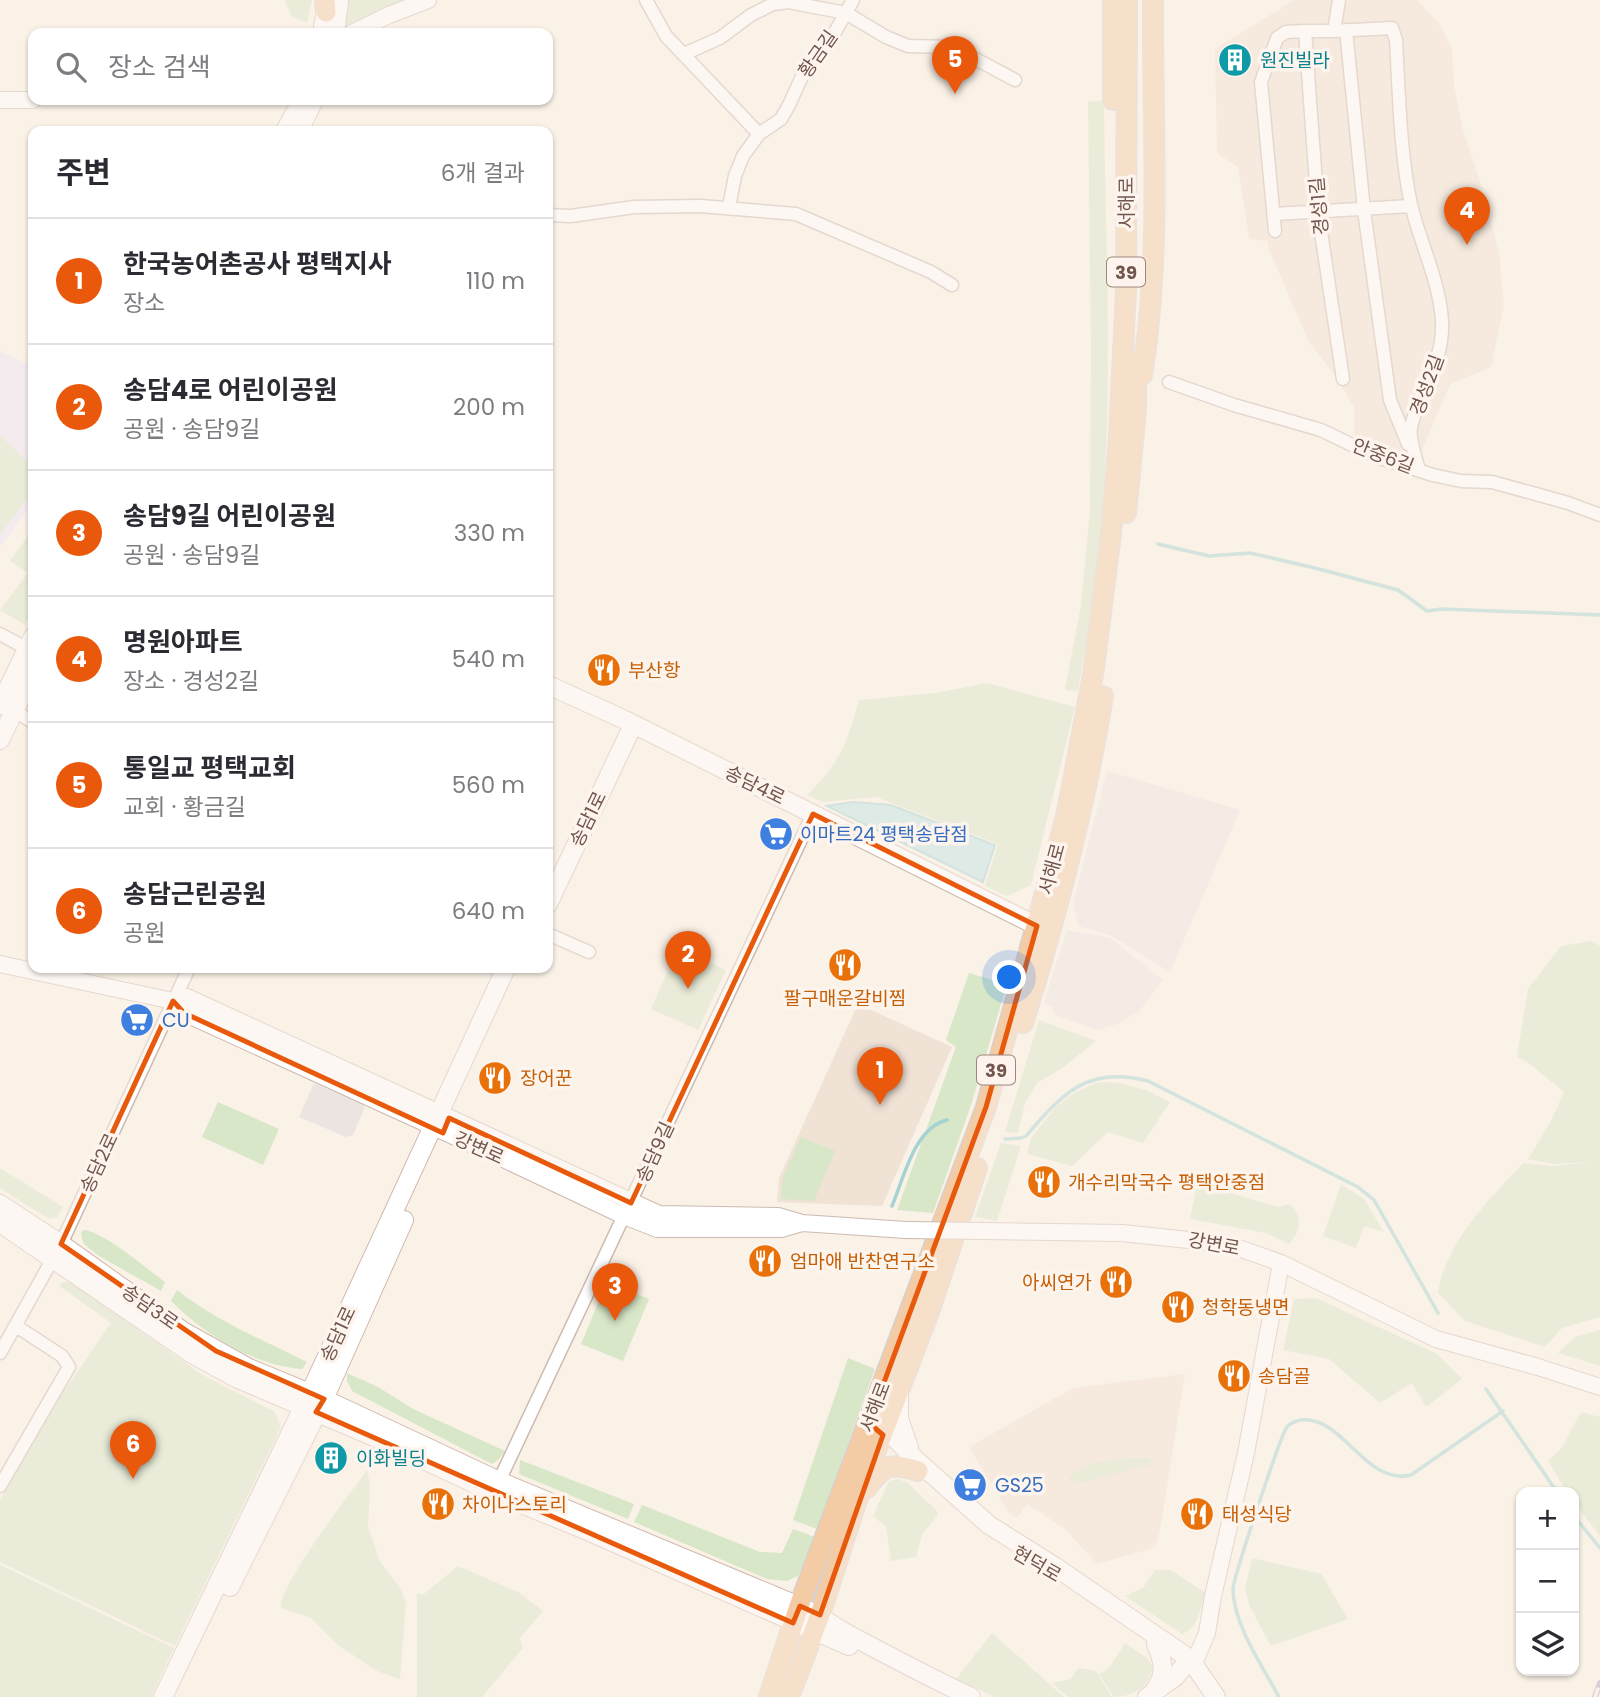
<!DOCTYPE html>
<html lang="ko">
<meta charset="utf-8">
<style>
:root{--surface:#fff;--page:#f2f2f3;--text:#2b2b33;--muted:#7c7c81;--line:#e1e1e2;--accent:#ea580c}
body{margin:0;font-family:Poppins,"Noto Sans KR",sans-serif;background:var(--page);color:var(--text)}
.controls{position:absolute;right:21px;bottom:21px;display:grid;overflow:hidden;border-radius:14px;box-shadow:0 2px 5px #0004}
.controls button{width:63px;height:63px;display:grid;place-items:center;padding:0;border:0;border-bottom:2px solid var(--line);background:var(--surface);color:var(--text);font:35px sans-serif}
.you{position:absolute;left:1010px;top:978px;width:24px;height:24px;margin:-18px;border:5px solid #fff;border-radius:50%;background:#1a73e8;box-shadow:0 0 0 10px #1a73e833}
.badge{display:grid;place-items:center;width:46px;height:46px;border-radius:50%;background:var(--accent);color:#fff;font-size:23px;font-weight:700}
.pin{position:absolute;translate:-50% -58px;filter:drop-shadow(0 2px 4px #0008)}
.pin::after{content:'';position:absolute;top:37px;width:24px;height:21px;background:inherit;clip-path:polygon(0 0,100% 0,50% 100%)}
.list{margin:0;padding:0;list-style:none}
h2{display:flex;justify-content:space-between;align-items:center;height:91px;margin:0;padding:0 28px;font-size:30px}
h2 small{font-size:23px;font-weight:400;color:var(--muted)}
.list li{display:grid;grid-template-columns:46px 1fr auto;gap:21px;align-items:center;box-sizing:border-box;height:126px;padding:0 28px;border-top:2px solid var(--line)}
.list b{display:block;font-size:26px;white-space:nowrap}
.list p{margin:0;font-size:23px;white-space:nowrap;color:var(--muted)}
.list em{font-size:23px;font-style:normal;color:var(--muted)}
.icon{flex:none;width:38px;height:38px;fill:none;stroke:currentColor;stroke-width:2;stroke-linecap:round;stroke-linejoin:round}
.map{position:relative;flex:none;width:1600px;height:1697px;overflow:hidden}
.search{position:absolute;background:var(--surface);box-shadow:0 2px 5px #0004;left:28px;top:28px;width:525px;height:77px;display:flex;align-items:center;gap:18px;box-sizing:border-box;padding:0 24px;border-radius:14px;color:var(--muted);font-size:26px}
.panel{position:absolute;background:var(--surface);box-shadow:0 2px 5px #0004;left:28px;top:126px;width:525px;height:847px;border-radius:14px}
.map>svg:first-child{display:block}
</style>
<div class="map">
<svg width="1600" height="1697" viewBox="0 0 1600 1697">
<rect width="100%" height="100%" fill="#faf1e7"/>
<path fill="#f1e2d6" d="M1294,0H1417L1439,23L1452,49L1454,86L1463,130L1485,197L1499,253L1504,306L1491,367L1450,384L1417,461L1377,454L1355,440L1354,407L1335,376L1309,342L1269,250L1267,241L1249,239L1238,167L1217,153L1215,49Z
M858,1004L952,1047L882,1206L777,1202L779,1178Z
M1185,1374L1161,1524L1157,1542L1150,1549L1097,1564L1064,1528L1027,1504L1017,1518L1009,1513L969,1447L1073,1388Z"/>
<path fill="#ebe4e1" d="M1107,771L1240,810L1170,972L1112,936L1079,926L1073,903Z
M1067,930L1110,938L1163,980L1139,1011L1117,1024L1098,1030L1053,1014V1008L1044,1002Z
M314,1083L362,1104L365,1107L353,1135L346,1137L299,1117Z"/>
<path fill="#ede4f7" d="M0,351L33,367V503L0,547Z"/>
<path fill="#d8e7c7" d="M284,0H312L307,23L292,16Z
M346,0H412L342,28Z
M1104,100C1105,242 1114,385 1101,527C1097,582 1087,637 1078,691L1065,690L1081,605L1090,511L1091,348L1088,102Z
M0,435L33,467V491L0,535Z
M33,529V608L25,625L0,610L28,573L10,561Z
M987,683L1075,707L1031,885L1007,896L985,886L998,844L876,797L823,802L807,795C840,763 847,743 859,700L936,693Z
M1592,941L1600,946V1317L1562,1328L1545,1347L1465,1321L1438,1293C1446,1241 1489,1200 1523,1163L1553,1166L1591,1162L1553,1164L1528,1159L1551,1121L1564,1092L1527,1062L1517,1057L1528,989L1561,946Z
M678,948L726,970L698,1030L651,1009Z
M969,973L1007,984L971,1105L933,1213L897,1210L956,1047L946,1040Z
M1039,1020L1096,1041L1061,1069L1037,1083L1025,1103L1018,1133L1005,1132Z
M1115,1082L1146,1090L1170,1102L1143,1143L1108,1132L1072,1166L1027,1154L1031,1138L1054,1109L1071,1095L1095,1083Z
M218,1102L279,1129L263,1165L202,1137Z
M801,1137L835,1151L814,1201L781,1199L783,1177Z
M1001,1143L1021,1146L997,1221L975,1217Z
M0,1168L63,1207L57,1217L49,1219L0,1188Z
M1197,1183L1278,1207L1290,1204C1303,1218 1301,1230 1289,1244L1266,1233L1190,1219Z
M1341,1184L1364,1199L1384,1232L1364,1226L1356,1248L1323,1236Z
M83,1230C102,1230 148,1270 165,1282L161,1291L99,1256L84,1244L81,1234Z
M63,1282L72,1283L201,1374L275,1412L281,1427L175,1646L0,1562V1500L44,1420L111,1323L59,1286Z
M614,1285L649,1299L623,1361L581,1344L605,1287Z
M177,1290C216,1321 263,1340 307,1362L302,1369C253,1365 205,1335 171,1301Z
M1316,1298L1437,1354L1462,1379L1426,1407L1412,1383L1380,1403L1329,1359L1283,1350L1294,1299Z
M1600,1330V1366L1558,1353L1575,1337Z
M848,1358L875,1369L817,1529L793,1520Z
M347,1373L378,1387L413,1409L505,1451L498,1460L492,1464L352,1391L347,1381Z
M1581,1412L1600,1417V1536L1574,1502V1492H1567L1548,1461L1561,1449Z
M1145,1457L1153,1459L1149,1465L1084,1482L1074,1484L1068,1481C1077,1460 1124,1459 1145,1457Z
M520,1460L634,1504L628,1519L519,1474Z
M367,1470L370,1485L368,1526L380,1562L399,1586L406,1602L400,1679L377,1671L338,1645L311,1618L281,1608C278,1586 351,1493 367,1470Z
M898,1479L908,1483L936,1510L938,1515L922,1534L916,1557L891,1561L886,1527L873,1516L889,1481Z
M642,1505L760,1552L782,1553L793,1529L815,1537L798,1576L787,1581L767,1579L634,1522Z
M1252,1558L1321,1574L1348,1619L1271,1646L1250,1607L1245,1589Z
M0,1565L174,1648L151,1697H0Z
M458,1566L518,1592L543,1611L520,1638L523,1648L482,1697H417V1594H424Z
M1155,1570H1171L1205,1593C1200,1609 1199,1628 1182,1634L1125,1596L1143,1588Z
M992,1633L1064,1697H1065H995L956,1679Z
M1125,1643L1147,1658L1153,1667C1150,1686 1133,1697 1114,1697L1099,1674L1110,1667Z
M1079,1668L1096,1671L1112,1697H1068L1052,1683L1070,1679Z"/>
<path fill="#bde2e2" stroke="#a5d2d3" stroke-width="2" d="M853,802L891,805L995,845L983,882L827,806Z"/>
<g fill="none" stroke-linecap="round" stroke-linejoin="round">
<path stroke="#a5d2d3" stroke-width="3.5" d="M1158,544L1209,556L1250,553L1315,568L1398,590L1427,611L1442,609L1600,615
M1005,1139L1021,1138L1026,1136C1063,1093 1088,1065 1148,1081L1358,1187L1374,1200L1438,1313
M892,1206C904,1178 914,1128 947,1120
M1486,1389L1557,1492
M1574,1516L1600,1548
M1279,1697C1263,1667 1233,1624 1233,1589C1233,1579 1281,1434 1287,1427C1289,1424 1298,1420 1301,1420C1343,1415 1365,1486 1411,1475L1503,1411"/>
<g stroke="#cdbab1" stroke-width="15">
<path id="minor" d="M646,0L666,36L759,134
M1339,0L1334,31H1305L1318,212L1343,379
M1346,30L1364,210L1390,400L1408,444
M1334,31L1392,28L1396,40C1399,92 1400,154 1411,204C1420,244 1440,281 1442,322C1444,364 1418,390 1411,428C1409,440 1416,458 1419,470
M684,54L720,38L751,15L773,4L788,2L846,13L886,37L908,46L953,47L1015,80
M729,207L735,176L743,156L759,134L781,119L789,105L804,72L830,41L853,0
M1274,214L1411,206
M548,215L571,216L634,207L700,206L796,214L931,272L952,285
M1275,231L1261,82L1277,38L1286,32L1305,31
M1169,382L1234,405L1321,430L1377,457L1433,475L1461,481L1492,482L1568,503L1600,515
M0,634L33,652
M14,711L33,722
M548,934L589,952
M0,1353L61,1244L189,968
M499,1481L813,814
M0,1486L69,1367L62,1356L16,1326"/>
</g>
<g stroke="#cdbab1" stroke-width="18">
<path id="tertiary" d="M352,33L389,15L428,0
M0,100H33
M0,964L173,1001L187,997L659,1214L778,1216L802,1223L906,1230
M173,1001L184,1013L497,1156L624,1216L657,1229H781L802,1223
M986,1231L1122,1233L1227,1244L1281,1263L1436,1339L1538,1367L1600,1387
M1194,1663L1207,1633L1213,1596L1246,1453L1281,1263"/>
</g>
<g stroke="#d0b9af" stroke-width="20">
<path id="secondary" d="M322,33L328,0
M335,33L339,2
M285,131L302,100
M299,131L314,100
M548,685L623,719L1037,926
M0,705L33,637
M0,740L33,672
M548,904L633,725
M0,1204L61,1244L183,1331L249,1368L324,1399L499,1481L799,1606C816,1613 830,1624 846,1633C887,1655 929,1677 971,1697
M0,1223L192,1354L236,1378L379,1439L497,1494L583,1529L849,1646
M899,1393V1419L909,1448
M875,1418L916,1460L989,1525L1054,1566L1190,1659L1216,1697
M230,1587L324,1399L404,1220
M1155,1690C1167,1673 1163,1661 1156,1644
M163,1697L310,1393L506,968
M1147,1697L1175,1677L1190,1659"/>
</g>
<g stroke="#d8d0cd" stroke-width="22">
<path id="primary" d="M325,0L326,12
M1113,0V100
M1142,375C1162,252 1152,124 1153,0
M1126,513L1136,411V362
M1023,1023C1057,915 1085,807 1103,696
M867,1488C883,1465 891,1462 918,1471
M769,1697L799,1606L986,1107L1066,817L1093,675L1111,534L1119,437L1126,289L1127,0
M789,1697L820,1615L856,1503L929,1312L977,1168"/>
</g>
<use href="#minor" stroke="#fff" stroke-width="12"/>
<use href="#tertiary" stroke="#fff" stroke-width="16"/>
<use href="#secondary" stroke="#fff" stroke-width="18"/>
<use href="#primary" stroke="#f3cca6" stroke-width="19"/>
<g stroke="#b2a7c3" stroke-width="6">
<path id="rail" d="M1595,1697L1600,1683"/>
</g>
<use href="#rail" stroke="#fdf5ed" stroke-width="3.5" stroke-dasharray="10" stroke-linecap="butt"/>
<g stroke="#cdbab1" stroke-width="18" stroke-linecap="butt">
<path id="tertiary-bridge" d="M906,1230L986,1231"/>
</g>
<use href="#tertiary-bridge" stroke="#fff" stroke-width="16"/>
</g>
<path d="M0 0H1600V1697H0ZM813,814L1037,926L986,1107L869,1423L883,1435L820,1615L800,1606L793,1623L316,1412L324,1399L216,1351L61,1244L173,1001L184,1013L443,1133L449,1118L631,1203Z" fill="#faf1e7" fill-opacity=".55" fill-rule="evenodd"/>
<path fill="none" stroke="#e8590c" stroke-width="5" stroke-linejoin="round" d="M813,814L1037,926L986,1107L869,1423L883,1435L820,1615L800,1606L793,1623L316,1412L324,1399L216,1351L61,1244L173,1001L184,1013L443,1133L449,1118L631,1203Z"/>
<defs>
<g id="building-disc" transform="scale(1.75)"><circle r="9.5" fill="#0f9aa8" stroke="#fdf5ed"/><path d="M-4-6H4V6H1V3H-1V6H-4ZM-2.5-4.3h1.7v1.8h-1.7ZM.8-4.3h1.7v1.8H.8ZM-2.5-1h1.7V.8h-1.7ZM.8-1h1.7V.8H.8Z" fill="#fff"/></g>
<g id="restaurant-disc" transform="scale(1.75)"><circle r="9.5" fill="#e8710a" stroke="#fdf5ed"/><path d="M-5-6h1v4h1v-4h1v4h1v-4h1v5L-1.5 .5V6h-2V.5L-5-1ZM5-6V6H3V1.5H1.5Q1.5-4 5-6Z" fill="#fff"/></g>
<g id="supermarket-disc" transform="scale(1.75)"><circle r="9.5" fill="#3f7fe0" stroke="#fdf5ed"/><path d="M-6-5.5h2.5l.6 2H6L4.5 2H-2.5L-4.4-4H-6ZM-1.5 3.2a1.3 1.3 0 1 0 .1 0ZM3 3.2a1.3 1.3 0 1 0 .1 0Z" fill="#fff"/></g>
</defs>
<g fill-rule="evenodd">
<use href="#building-disc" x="1235" y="60"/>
<use href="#restaurant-disc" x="604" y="670"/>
<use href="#supermarket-disc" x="776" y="834"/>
<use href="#restaurant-disc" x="845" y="965"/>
<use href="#supermarket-disc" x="137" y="1020"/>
<use href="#restaurant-disc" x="495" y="1078"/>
<use href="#restaurant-disc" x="1044" y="1182"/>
<use href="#restaurant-disc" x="765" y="1261"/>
<use href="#restaurant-disc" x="1116" y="1282"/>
<use href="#restaurant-disc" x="1178" y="1307"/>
<use href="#restaurant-disc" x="1234" y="1376"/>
<use href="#building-disc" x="331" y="1458"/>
<use href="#supermarket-disc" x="970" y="1485"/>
<use href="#restaurant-disc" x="438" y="1504"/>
<use href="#restaurant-disc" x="1197" y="1514"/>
</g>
<g text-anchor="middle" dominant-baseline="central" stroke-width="7" stroke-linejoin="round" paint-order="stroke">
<g fill="#fdf5ed" stroke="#9c867e" stroke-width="2">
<rect x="1107" y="257.5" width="38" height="29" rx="5"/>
<rect x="977" y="1055.5" width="38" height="29" rx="5"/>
</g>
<g font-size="18" font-weight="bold" fill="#72564e">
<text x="1126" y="272">39</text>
<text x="996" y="1070">39</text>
</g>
<g font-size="19" fill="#72564e" stroke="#fdf5ed">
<text transform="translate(818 54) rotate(-55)">황금길</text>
<text transform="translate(1126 203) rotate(-90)">서해로</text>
<text transform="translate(1319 206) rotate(-95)">경성1길</text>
<text transform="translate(1427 385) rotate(-70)">경성2길</text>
<text transform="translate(1383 456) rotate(21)">안중6길</text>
<text transform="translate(755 785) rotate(26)">송담4로</text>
<text transform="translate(588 819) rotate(-64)">송담1로</text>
<text transform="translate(1052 869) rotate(-75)">서해로</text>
<text transform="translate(479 1148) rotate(24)">강변로</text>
<text transform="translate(655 1152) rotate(-65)">송담9길</text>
<text transform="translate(99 1163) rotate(-65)">송담2로</text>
<text transform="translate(1214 1244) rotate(11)">강변로</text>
<text transform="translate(150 1307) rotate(35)">송담3로</text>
<text transform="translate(338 1334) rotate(-65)">송담1로</text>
<text transform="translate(875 1407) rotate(-69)">서해로</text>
<text transform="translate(1037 1564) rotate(30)">현덕로</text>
</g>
<g font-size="19" fill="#0d838f" stroke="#fdf5ed" text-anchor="start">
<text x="1260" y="60">원진빌라</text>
<text x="356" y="1458">이화빌딩</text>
</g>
<g font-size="19" fill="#c56008" stroke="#fdf5ed" text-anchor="start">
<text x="628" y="670">부산항</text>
<text x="845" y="998" text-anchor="middle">팔구매운갈비찜</text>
<text x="520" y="1078">장어꾼</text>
<text x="1068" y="1182">개수리막국수 평택안중점</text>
<text x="790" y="1261">엄마애 반찬연구소</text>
<text x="1092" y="1282" text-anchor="end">아씨연가</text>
<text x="1202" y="1307">청학동냉면</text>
<text x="1258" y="1376">송담골</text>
<text x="462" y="1504">차이나스토리</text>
<text x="1222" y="1514">태성식당</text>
</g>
<g font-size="19" fill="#366cbe" stroke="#fdf5ed" text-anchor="start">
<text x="800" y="834">이마트24 평택송담점</text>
<text x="162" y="1020">CU</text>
<text x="995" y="1485">GS25</text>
</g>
</g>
</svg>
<div class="controls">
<button>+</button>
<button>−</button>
<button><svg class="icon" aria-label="layers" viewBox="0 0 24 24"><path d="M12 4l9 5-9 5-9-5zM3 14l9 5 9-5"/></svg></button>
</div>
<div class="you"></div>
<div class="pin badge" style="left:880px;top:1105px">1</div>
<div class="pin badge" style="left:688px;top:989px">2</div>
<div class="pin badge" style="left:615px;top:1321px">3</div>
<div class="pin badge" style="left:1467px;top:245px">4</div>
<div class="pin badge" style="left:955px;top:94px">5</div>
<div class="pin badge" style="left:133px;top:1479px">6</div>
<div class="search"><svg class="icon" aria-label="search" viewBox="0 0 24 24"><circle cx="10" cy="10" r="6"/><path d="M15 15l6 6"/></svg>장소 검색</div>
<section class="panel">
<h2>주변<small>6개 결과</small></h2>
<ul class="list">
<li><span class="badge">1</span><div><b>한국농어촌공사 평택지사</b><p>장소</p></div><em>110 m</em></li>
<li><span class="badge">2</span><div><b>송담4로 어린이공원</b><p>공원 · 송담9길</p></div><em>200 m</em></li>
<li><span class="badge">3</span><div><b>송담9길 어린이공원</b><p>공원 · 송담9길</p></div><em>330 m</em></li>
<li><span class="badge">4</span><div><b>명원아파트</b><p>장소 · 경성2길</p></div><em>540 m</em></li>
<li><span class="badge">5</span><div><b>통일교 평택교회</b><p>교회 · 황금길</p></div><em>560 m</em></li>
<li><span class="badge">6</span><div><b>송담근린공원</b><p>공원</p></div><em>640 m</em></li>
</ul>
</section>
</div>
